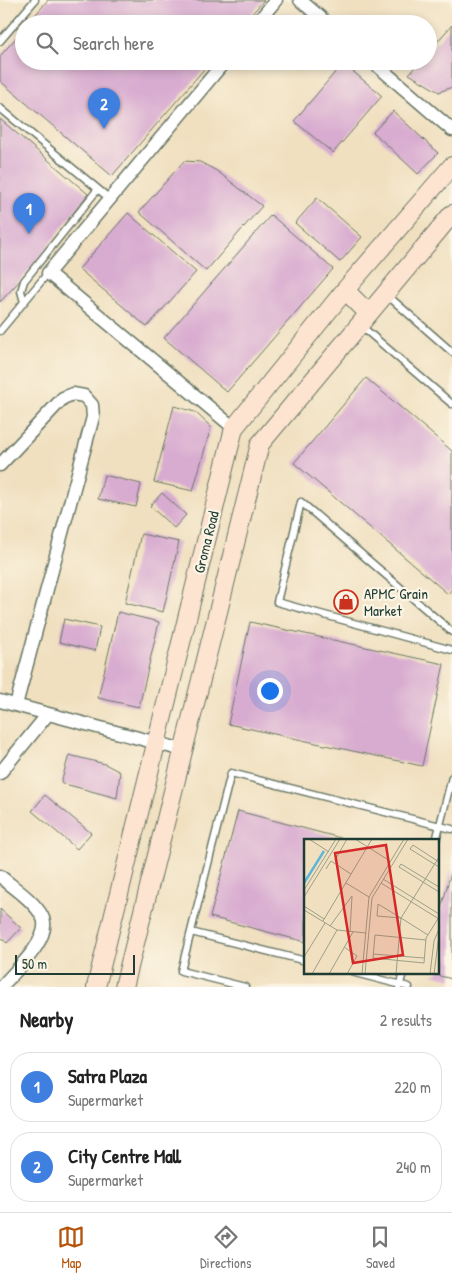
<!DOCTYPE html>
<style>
:root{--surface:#fff;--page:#f2f2f2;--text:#222;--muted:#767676;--line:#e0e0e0;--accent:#b45309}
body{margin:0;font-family:"Patrick Hand",sans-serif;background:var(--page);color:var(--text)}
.scale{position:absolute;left:15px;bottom:12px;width:120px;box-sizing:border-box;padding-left:5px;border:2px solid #1f3d34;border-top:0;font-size:14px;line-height:18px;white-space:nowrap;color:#1f3d34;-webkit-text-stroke:4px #fcf5e5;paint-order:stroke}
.you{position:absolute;left:269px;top:690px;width:18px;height:18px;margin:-12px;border:4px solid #fff;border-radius:50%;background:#1a73e8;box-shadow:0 0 0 8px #1a73e833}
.badge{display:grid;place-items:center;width:32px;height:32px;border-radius:50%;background:var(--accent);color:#fff;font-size:16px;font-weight:700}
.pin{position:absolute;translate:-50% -41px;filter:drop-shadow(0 1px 2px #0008)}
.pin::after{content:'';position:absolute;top:26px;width:18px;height:15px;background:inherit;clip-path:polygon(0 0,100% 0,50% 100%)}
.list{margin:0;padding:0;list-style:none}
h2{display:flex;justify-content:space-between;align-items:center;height:65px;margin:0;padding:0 20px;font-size:21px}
h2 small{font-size:16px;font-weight:400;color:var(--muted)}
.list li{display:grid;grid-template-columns:32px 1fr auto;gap:15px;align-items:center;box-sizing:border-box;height:70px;margin:0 10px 10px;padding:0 10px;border:1px solid var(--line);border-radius:20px}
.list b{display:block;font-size:19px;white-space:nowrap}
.list p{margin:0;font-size:16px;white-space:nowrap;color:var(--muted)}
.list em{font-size:16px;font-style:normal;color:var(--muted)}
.icon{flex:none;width:28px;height:28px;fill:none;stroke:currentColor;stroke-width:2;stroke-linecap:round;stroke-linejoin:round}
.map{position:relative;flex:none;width:452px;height:987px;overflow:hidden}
.search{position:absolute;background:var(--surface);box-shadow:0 2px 8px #0003;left:15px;right:15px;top:15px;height:55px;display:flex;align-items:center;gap:12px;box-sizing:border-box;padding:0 18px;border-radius:28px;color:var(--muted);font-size:19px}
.sheet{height:225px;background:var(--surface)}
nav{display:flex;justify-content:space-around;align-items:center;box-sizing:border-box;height:70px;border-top:1px solid var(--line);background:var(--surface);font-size:14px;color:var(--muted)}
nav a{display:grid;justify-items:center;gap:2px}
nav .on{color:var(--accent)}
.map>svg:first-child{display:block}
</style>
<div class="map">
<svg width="452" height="987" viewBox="0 0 452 987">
<rect width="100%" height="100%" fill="#fcf5e5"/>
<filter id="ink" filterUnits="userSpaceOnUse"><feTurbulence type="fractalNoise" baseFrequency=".02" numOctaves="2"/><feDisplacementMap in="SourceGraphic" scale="10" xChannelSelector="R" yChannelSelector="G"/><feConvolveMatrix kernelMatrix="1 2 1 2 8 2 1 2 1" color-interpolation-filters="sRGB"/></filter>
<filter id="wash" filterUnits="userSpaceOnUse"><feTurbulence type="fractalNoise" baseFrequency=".0096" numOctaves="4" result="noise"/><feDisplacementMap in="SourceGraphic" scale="20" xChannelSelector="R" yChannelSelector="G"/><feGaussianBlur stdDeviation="1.12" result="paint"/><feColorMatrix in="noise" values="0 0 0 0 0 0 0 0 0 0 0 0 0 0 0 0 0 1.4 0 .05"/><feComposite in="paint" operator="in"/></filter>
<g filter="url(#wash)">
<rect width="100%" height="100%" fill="#f0e0c0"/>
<g id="blocks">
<path fill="#d8abd0" d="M48,0H264L243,24H28Z
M452,25V87L439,92L409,74L420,61H428V52Z
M24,29V61H211L112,176L0,81V56Z
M343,63L382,96L333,153L294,121Z
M393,111L438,153L418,174L373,132Z
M0,119L88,194L26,274L0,302Z
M184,161L200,162L217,171L262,206L206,271L139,212Z
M317,198L362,237L340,262L295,223Z
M128,213L196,272L147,327L79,269Z
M271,215L333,269L227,392L164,338Z
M366,378L452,451V589L448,594L294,463Z
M174,406L195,412L211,427L193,491L154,482Z
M104,475L141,484L136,507L98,499Z
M162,493L186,515L174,528L150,506Z
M141,534L179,542L163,612L125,603Z
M118,612L159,622L139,707L98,698Z
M64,619L100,627L95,651L59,642Z
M250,622L444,664L422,766L228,724Z
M69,755L105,764L120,772L117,798L61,783Z
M45,795L91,833L77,849L32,811Z
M238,811L348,840L306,841V942L210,917Z
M452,869V979L432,974L438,973V919Z
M0,909L21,928L7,943L0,937Z"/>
</g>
</g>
<g filter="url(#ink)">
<use href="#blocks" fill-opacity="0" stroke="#687665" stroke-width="1"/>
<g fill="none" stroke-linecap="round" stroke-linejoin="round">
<g stroke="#687665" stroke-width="9">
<path id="service" d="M0,41L35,0
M0,108L110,199
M387,295L452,352
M24,302L21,291L24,281L98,189
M360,325L452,404
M0,331L48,273
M452,632L301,502L277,602L452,650
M436,841L452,777
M191,932L306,961
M355,973L409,987
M245,987L181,971L231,773L452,829
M399,987L403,973"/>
</g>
<g stroke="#687665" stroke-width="15">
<path id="minor" d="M300,0L328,24
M256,24L276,0
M225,61L48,273L234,428
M372,61L452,130
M0,465L63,398L73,394L84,396L92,405L93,417L16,705
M0,701L183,750
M0,773L48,714
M0,876C14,888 33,900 42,916C54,937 14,972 1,987"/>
</g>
<g stroke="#687665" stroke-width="20">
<path id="secondary" d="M345,290L368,313
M96,987L234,428L345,290L452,166
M124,987L260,444L452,214"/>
</g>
<use href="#service" stroke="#fff" stroke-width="6"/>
<use href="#minor" stroke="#fff" stroke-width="12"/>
<use href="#secondary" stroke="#fde4d1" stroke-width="18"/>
</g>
</g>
<defs>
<g id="shop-ring" transform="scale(1.25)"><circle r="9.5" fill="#fcf5e5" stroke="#c8321e" stroke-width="1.5"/><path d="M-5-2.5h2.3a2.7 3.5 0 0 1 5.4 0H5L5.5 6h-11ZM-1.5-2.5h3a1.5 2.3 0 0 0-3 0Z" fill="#c8321e"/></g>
</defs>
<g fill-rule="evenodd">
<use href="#shop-ring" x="346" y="602"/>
</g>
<g text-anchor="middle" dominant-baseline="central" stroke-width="4.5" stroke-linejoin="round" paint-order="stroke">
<g font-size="15" fill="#1f3d34" stroke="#fcf5e5">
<text transform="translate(206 542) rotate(-76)">Groma Road</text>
</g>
<g font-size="15" fill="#1f3d34" stroke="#fcf5e5" text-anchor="start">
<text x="364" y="593">APMC Grain<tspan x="364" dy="17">Market</tspan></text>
</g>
</g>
<g transform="translate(304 839)">
<rect width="135" height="135" fill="#f0e0c0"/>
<path fill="none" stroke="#5cb6d9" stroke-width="2.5" d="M0,44L20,12"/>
<path fill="none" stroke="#9c9f88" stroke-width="1" d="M5,0L25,13M51,0L86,22M31,21L43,0M135,23L109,6L106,10L135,28M22,30L27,22L47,35M79,40L135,75M42,44L65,58M77,44L135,80M135,48L97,25L95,28L135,53M0,51L32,0M0,58L36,0M0,67L20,80M0,71L33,91L62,94M97,79L73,77L74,65L97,79L124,96M19,82L68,0M26,87L48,57L46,93M122,101L71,96L69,119L120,124L122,99L135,78M40,108L53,117L43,135M69,115L120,119M0,118L21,84M8,135L33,91M25,135L49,93M58,135L65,58L100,0M61,135L68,59L104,0M92,135L97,79L135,18M126,135L130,102L135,90M130,135L135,96"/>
<path fill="#d62828" fill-opacity="0.15" stroke="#d62828" stroke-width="2.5" d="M82,6L99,116L49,124L31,14Z"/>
<rect width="135" height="135" fill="none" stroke="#1f3d34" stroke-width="2.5"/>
</g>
</svg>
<div class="scale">50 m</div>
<div class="you"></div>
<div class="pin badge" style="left:29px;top:234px;background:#3f7fe0">1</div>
<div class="pin badge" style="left:104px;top:129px;background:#3f7fe0">2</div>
<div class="search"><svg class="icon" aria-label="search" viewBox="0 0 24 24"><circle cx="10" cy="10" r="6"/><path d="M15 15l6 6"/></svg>Search here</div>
</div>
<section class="sheet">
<h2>Nearby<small>2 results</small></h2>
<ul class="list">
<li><span class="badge" style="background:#3f7fe0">1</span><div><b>Satra Plaza</b><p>Supermarket</p></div><em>220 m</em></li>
<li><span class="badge" style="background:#3f7fe0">2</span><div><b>City Centre Mall</b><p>Supermarket</p></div><em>240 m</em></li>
</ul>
</section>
<nav>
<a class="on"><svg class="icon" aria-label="map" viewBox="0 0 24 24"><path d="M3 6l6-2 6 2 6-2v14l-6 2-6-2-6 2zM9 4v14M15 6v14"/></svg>Map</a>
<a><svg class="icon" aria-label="directions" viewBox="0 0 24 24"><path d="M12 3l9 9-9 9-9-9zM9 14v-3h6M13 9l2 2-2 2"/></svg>Directions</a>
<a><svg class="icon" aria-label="saved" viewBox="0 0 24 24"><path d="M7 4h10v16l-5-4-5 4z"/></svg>Saved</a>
</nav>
